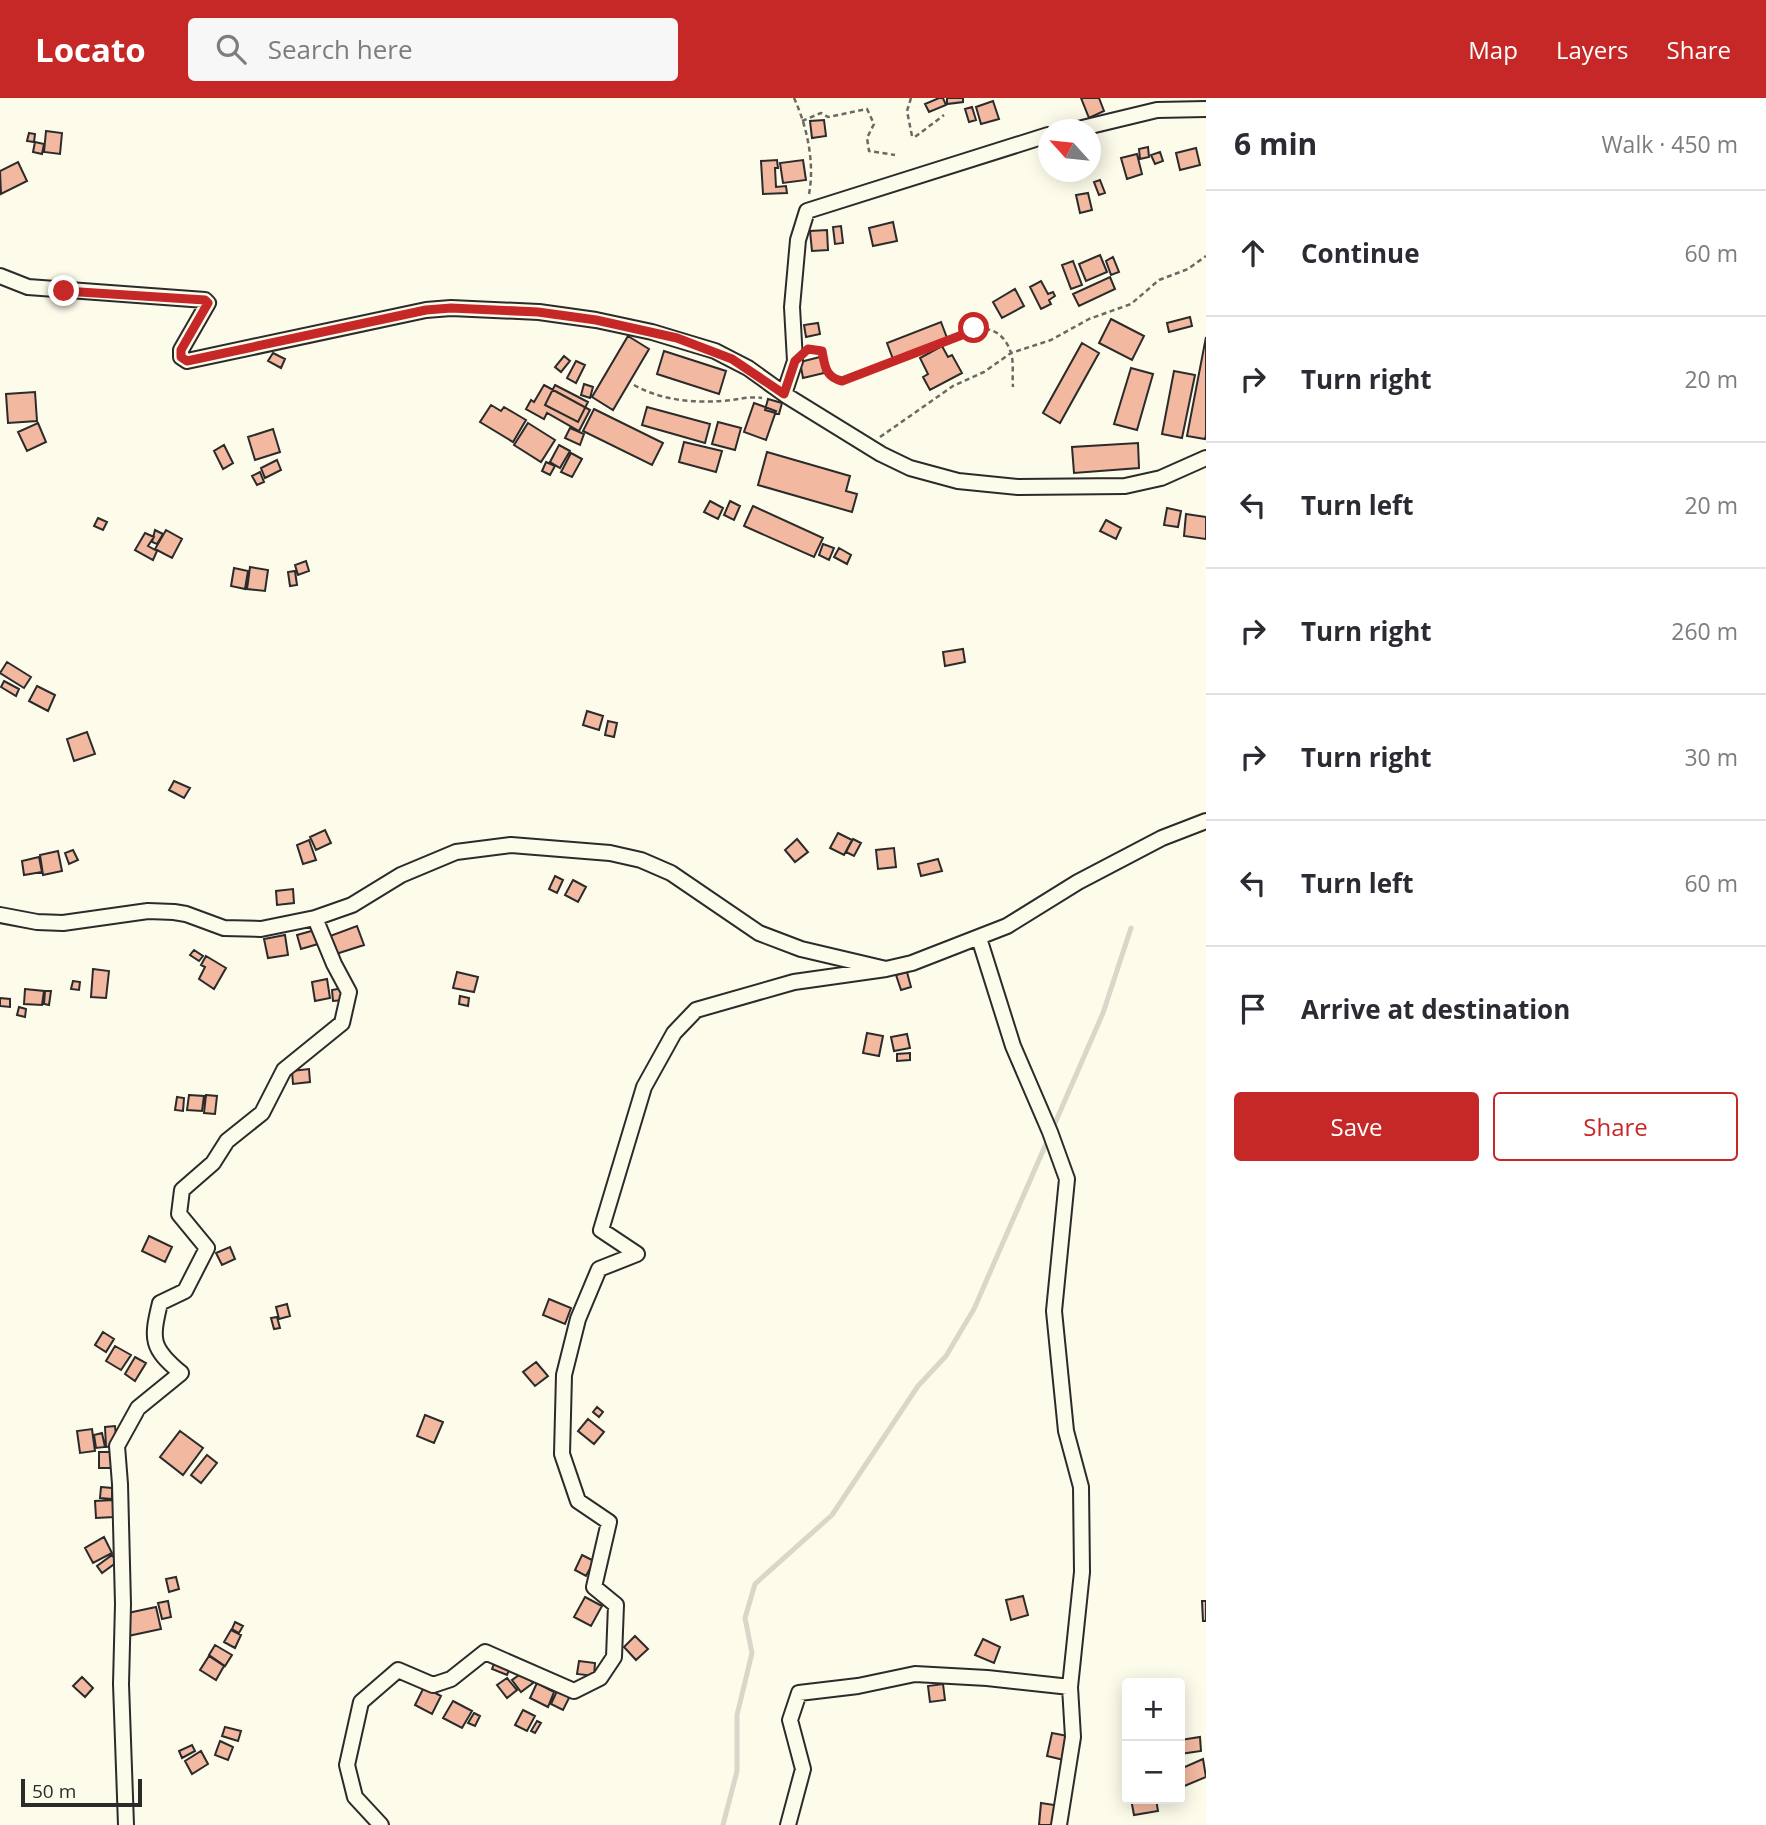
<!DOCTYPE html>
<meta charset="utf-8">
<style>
:root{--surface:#fff;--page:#f7f7f7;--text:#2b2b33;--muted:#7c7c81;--line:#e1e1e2;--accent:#c62828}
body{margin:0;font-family:"Open Sans",sans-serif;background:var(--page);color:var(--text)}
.controls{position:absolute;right:21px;bottom:21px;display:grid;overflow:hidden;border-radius:7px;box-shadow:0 4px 18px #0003}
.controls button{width:63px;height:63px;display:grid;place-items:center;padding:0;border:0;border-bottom:2px solid var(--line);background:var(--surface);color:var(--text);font:35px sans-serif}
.compass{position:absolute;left:1038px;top:21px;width:63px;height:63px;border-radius:50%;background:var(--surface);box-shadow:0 4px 18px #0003;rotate:297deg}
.scale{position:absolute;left:21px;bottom:18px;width:121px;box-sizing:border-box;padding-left:7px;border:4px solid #2b2b2b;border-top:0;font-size:19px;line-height:24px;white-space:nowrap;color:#2b2b2b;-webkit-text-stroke:5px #fdfbea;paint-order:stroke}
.stop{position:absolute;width:21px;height:21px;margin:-16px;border:5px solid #c62828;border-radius:50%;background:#fff}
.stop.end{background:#c62828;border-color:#fff;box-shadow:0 2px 7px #0008}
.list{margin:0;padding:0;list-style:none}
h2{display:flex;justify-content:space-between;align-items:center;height:91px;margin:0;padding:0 28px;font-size:30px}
h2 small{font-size:23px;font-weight:400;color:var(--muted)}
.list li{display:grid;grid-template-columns:46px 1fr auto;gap:21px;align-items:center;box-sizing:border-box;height:126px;padding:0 28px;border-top:2px solid var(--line)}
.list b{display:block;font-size:26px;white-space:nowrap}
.list em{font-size:23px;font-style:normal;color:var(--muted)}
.actions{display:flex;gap:14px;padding:21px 28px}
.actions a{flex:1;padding:16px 0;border:2px solid var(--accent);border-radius:7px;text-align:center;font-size:24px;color:var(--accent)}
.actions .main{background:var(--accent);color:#fff}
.icon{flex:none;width:38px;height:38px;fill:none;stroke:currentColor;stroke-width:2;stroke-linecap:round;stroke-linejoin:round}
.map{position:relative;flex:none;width:1206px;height:1727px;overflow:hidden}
header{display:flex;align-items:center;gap:42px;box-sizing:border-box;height:98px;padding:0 35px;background:var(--accent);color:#fff}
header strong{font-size:33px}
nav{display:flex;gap:38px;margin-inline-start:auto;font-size:24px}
.search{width:490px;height:63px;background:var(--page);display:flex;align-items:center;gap:18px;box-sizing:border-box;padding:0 24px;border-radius:7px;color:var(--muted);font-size:26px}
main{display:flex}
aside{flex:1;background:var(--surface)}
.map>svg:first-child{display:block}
</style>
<header>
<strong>Locato</strong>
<div class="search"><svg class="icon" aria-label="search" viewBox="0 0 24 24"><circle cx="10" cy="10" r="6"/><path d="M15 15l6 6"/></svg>Search here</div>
<nav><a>Map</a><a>Layers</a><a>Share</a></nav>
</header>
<main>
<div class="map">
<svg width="1206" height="1727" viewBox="0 0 1206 1727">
<rect width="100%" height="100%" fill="#fdfbea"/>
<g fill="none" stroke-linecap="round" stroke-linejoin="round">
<path stroke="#d8d7c9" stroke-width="5" d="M723,1727L737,1673V1617L752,1555L745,1520L755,1486L832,1417L918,1288L946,1258L974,1211L1103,915L1131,830"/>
</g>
<path fill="#f2b8a0" stroke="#2b2b2b" stroke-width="2" d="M939,0H943L946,7L929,14L925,6Z
M947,0H963V4L947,6Z
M1081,0H1099L1104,13L1089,20Z
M993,3L999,21L981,26L976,9Z
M972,9L976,22L969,24L965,11Z
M824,22L826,38L812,40L810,23Z
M46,33L62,35L60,56L44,54Z
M29,35L35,36L34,44L27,43Z
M35,44L44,46L42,56L33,54Z
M1148,49L1149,59L1140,61L1139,51Z
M1196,50L1200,67L1180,72L1176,55Z
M1160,54L1163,63L1155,66L1151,57Z
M1137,56L1142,76L1127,81L1121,60Z
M777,62L778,70H775L776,89L786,88L787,95L763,96L761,63Z
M803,62L806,82L783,85L780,65Z
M18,64L27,83L1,96L0,73Z
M1100,82L1105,95L1099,97L1094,84Z
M1088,95L1092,112L1080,115L1076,97Z
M893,124L897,143L873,148L869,130Z
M841,128L843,145L835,146L833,129Z
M827,132L828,152L812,153L810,133Z
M1100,157L1107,174L1086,183L1079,166Z
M1113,159L1119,174L1111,177L1106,163Z
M1073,163L1082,187L1071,191L1062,167Z
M1110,179L1115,191L1079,208L1073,196Z
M1041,183L1048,196L1053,194L1055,198L1049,202L1051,206L1041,211L1030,189Z
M1015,191L1024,208L1002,220L993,204Z
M1190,219L1192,228L1169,234L1167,225Z
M1111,221L1144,238L1132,262L1099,245Z
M941,224L947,240L893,261L887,245Z
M818,225L820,236L806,239L804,227Z
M628,238L649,251L613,312L592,299Z
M1206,239V337L1205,341L1187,338Z
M1082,245L1099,255L1060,325L1043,315Z
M942,248L948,259L952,257L962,275L930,292L923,279L928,276L920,260Z
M664,253L726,273L719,296L657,276Z
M273,255L285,261L281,270L268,263Z
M564,258L570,263L561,274L555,269Z
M820,259L824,275L803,280L800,264Z
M576,263L585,267L576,285L567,280Z
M1131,270L1153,276L1137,332L1114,326Z
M1174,273L1195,277L1182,340L1162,336Z
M584,286L593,289L590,300L581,297Z
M544,287L590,312L579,333L547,315L544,321L526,311L531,302L534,304Z
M555,287L588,304L578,324L545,307Z
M35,294L37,323L8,325L6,296Z
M768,301L782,305L779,316L765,312Z
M754,305L776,313L766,342L744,334Z
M491,307L501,313L504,309L526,322L513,344L480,324Z
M647,309L710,326L705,345L642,327Z
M594,311L663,345L652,367L583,333Z
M718,324L741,330L735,352L712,346Z
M38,325L46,344L27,353L18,334Z
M528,325L555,342L541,364L514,347Z
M570,330L584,336L580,347L565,340Z
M273,331L280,354L255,362L248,339Z
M684,344L722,353L716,374L679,364Z
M1138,345L1139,370L1074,375L1072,349Z
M224,347L233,365L223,371L214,353Z
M559,347L570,353L560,370L550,364Z
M767,354L850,378L846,393L857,396L852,414L758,387Z
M571,355L582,361L572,379L561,374Z
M277,362L281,372L265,380L261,370Z
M546,364L555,368L550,377L542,373Z
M260,374L264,384L257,387L252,378Z
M710,403L723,410L718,421L704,414Z
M730,403L740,408L734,422L724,417Z
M753,408L823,440L814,459L744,428Z
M1167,410L1181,413L1178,429L1164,427Z
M1186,416L1206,419V441L1184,438Z
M98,420L107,424L103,432L94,428Z
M1106,422L1121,430L1116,441L1100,433Z
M155,432L163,436L157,446L152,444Z
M166,432L182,441L172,460L155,451Z
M145,435L154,439L148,448L157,453L153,462L135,452Z
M823,446L834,450L829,462L819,457Z
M839,450L851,457L847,466L834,459Z
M306,463L309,473L298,477L295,467Z
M250,469L268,472L265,493L247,491Z
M234,470L248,473L245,491L231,488Z
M295,473L297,487L290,488L288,474Z
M963,551L965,564L945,568L943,554Z
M7,564L31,579L24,590L0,575Z
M4,583L19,591L16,598L1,589Z
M37,588L55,597L48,613L29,603Z
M587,613L603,618L599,632L583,627Z
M608,623L617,625L614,639L605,637Z
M87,634L95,656L74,663L67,641Z
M174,683L190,690L184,700L169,692Z
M325,732L331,745L316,752L310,739Z
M838,735L852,742L844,757L830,750Z
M797,741L808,754L795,764L785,752Z
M853,741L861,745L854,758L846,754Z
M309,742L316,762L303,766L297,747Z
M894,750L896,769L878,771L876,752Z
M73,752L78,762L69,766L65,755Z
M58,753L62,773L43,777L40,757Z
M39,759L42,774L24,777L22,763Z
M938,761L942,773L921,778L918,766Z
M555,778L563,782L557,795L549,791Z
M573,782L586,789L578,804L565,797Z
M293,791L294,805L277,807L276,793Z
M357,828L364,847L336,856L330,838Z
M315,832L318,846L301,851L297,837Z
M285,837L288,857L268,860L264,841Z
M194,852L203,858L199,863L190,857Z
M206,858L226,870L214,891L199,881L205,869L201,867Z
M93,871L109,873L106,900L91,899Z
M457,874L478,879L474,894L453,890Z
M907,874L911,889L901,892L896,877Z
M327,881L330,900L315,903L312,884Z
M73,883L80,884L79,892L71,891Z
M343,890L344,902L333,903L332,892Z
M25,891L44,893L42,907L24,906Z
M45,893H51L49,907L44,906Z
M460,898L469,900L468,908L459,906Z
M0,900L10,901V909L0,908Z
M19,909L26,911L25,919L17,917Z
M867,935L883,938L879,958L863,955Z
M907,936L910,950L894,953L891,939Z
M910,955V962L897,963V956Z
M309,971L310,984L293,986L292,973Z
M189,997L204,998L202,1013L187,1012Z
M206,997L217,998L215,1016L204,1015Z
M177,999L184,1000L183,1013L175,1012Z
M149,1138L172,1149L165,1164L142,1153Z
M230,1149L235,1161L222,1167L216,1155Z
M549,1201L571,1210L565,1226L543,1217Z
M287,1206L290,1218L279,1221L276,1209Z
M277,1219L280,1230L274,1231L271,1220Z
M103,1234L114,1241L106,1254L95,1247Z
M115,1248L131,1257L121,1272L106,1263Z
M135,1259L146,1265L135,1283L125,1276Z
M536,1264L548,1278L535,1288L523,1274Z
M597,1309L603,1314L599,1319L593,1314Z
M425,1317L443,1324L434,1345L417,1338Z
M588,1321L604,1334L594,1346L578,1333Z
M115,1328L117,1348L106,1349L105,1329Z
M92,1331L95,1353L80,1355L77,1333Z
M180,1333L203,1350L183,1377L160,1359Z
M102,1335L105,1349L96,1350L94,1337Z
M99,1354H115V1370H99Z
M207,1357L217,1365L201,1385L191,1377Z
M101,1389L112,1390V1401L100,1400Z
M113,1402L114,1419L96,1420L95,1403Z
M104,1439L112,1455L93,1465L85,1450Z
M112,1457L117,1464L102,1475L97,1468Z
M582,1457L594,1463L586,1478L575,1472Z
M176,1479L179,1491L169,1494L166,1481Z
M1023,1498L1028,1517L1011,1522L1006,1502Z
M585,1499L602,1508L591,1528L574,1519Z
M168,1503L171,1519L162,1521L158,1505Z
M1202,1503H1206V1523H1203Z
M156,1509L161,1531L128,1538L123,1516Z
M235,1524L243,1528L239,1535L232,1531Z
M231,1532L241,1537L235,1550L224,1544Z
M635,1538L648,1551L636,1562L624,1549Z
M983,1541L1000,1549L994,1565L975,1557Z
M215,1547L232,1557L225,1568L209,1557Z
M209,1558L224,1568L216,1582L200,1572Z
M496,1561L511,1567L507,1577L492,1571Z
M579,1563L595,1565L594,1578L577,1576Z
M525,1573L533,1585L521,1594L512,1582Z
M82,1579L93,1590L85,1599L73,1588Z
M507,1580L517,1592L507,1600L497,1587Z
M537,1585L554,1594L548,1609L530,1600Z
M943,1586L945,1602L930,1604L928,1588Z
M424,1589L441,1598L432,1616L415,1607Z
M557,1593L570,1598L563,1612L551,1606Z
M453,1603L472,1613L462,1630L443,1620Z
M523,1612L535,1618L527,1633L515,1627Z
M474,1615L480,1618L475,1628L468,1625Z
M537,1623L541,1625L535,1635L531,1633Z
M225,1629L241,1633L238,1643L222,1638Z
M1052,1635L1073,1639L1068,1663L1047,1658Z
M1200,1639L1201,1653L1180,1656V1642Z
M220,1643L233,1649L228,1662L215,1657Z
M192,1647L195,1653L182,1660L179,1653Z
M201,1653L208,1666L192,1676L185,1663Z
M1203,1661L1206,1679L1182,1689L1180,1671Z
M1131,1701H1156L1158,1713L1134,1717Z
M1041,1705L1061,1708L1059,1727H1039Z"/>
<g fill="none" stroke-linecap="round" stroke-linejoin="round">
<g stroke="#2b2b2b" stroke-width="18">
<path id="street" d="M1074,32L1157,12L1206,11
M0,178L28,189L205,202L208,205L181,252V259L187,263L426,212L451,210L539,214L596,222L652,234L715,253L748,270L787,298L881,356L910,370L958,383L1018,389L1125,388L1161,380L1206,360
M784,296L795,263L792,209L798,142L807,113L1048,37
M0,817L37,824L63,825L148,813L174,814L186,816L224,830L261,831L315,820L352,807L401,777L456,754L511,747L610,755L641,762L671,775L759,835L801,851L886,871L912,865L1007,828L1078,784L1162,740L1206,723
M979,840L1013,948L1050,1034L1067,1081L1054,1213L1066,1333L1081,1389L1082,1474L1070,1589L1073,1639L1059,1727
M126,1727L121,1586L123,1506L120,1386L117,1348L138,1310L181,1275C151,1250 151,1242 160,1205L185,1193L207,1150L179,1116L182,1092L213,1065L227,1043L262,1015L284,972L342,925L349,894L334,866L315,820
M381,1727L355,1699L347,1667L361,1604L398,1572L433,1587L451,1581L485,1554L574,1593L600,1580L614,1559L616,1507L594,1489L609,1424L578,1403L562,1356L564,1277L578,1221L599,1171L637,1156L601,1132L644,989L674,935L696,912L794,884L886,871
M788,1727L803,1671L790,1622L799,1595L858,1588L915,1576L987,1580L1070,1589"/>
</g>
<path stroke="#6a6964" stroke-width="2.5" stroke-dasharray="5 3.5" stroke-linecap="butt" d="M794,0C807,28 815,65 809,96
M911,0L907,13L912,38L915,39L944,17
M802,23L821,15L828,19L867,11L874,26L867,40L869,53L895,57
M811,251L823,253C825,268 825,279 842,283L962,237C982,225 1003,230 1011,255C1014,264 1012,278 1013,289
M634,287C660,302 693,305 722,303C736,302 748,298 762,300
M880,339L953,288L984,274L1011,255L1051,242L1089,221L1131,206L1159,182L1188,171L1206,158"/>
<use href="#street" stroke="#fdfbea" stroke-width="14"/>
</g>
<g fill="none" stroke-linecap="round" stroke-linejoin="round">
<path stroke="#c62828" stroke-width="9" d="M64,193L205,202L208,205L181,252V259L187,263L426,212L451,210L538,214L596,222L677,240L732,261L784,296L795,263L808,251L822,253C825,268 825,279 842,283L962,237L974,230"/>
</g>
</svg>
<div class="controls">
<button>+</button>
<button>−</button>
</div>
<svg class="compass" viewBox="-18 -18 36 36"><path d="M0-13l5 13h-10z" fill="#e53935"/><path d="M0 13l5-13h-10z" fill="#7c7c81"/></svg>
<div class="scale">50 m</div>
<div class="stop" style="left:974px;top:230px"></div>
<div class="stop end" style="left:64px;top:193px"></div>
</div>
<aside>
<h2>6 min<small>Walk · 450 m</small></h2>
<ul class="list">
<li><svg class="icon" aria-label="ahead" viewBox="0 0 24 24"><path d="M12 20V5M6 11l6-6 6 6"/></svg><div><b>Continue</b></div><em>60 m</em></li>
<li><svg class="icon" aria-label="right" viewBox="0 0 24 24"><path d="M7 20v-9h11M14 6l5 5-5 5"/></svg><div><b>Turn right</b></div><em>20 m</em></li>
<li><svg class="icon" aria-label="left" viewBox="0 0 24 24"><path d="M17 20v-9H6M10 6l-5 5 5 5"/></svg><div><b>Turn left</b></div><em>20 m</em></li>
<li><svg class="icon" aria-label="right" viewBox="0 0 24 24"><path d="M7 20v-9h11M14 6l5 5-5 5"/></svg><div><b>Turn right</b></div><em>260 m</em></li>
<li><svg class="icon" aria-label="right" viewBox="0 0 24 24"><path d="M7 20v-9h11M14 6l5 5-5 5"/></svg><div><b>Turn right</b></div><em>30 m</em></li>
<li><svg class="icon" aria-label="left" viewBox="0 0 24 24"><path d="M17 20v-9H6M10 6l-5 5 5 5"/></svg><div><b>Turn left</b></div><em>60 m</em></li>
<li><svg class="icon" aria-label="arrive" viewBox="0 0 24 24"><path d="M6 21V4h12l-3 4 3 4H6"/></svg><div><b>Arrive at destination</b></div></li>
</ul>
<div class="actions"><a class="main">Save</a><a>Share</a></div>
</aside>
</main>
